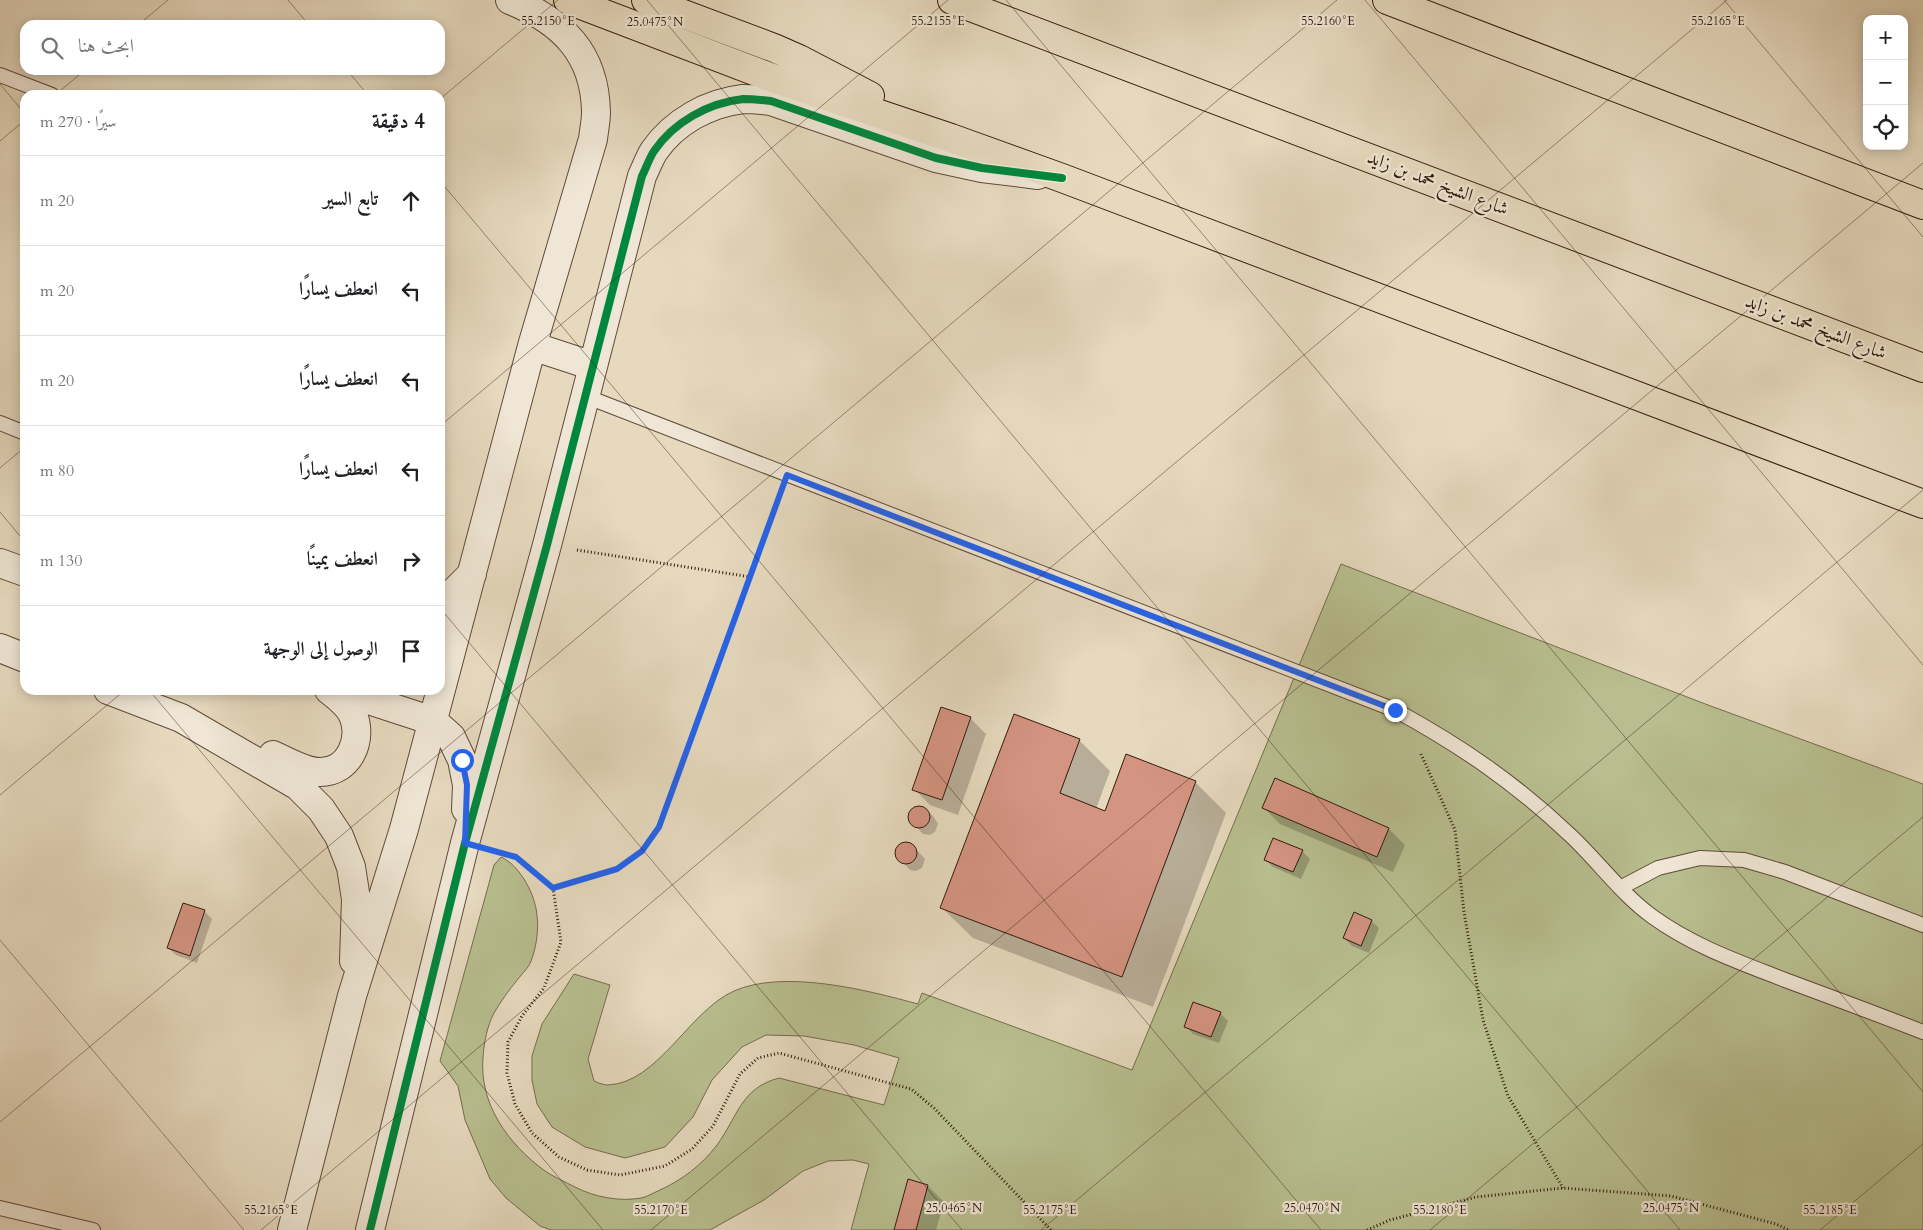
<!DOCTYPE html>
<html lang="ar">
<meta charset="utf-8">
<style>
:root{--surface:#fff;--page:#f6f6f6;--text:#202124;--muted:#757577;--line:#e0e0e0}
body{margin:0;font-family:Cardo,Amiri,serif;background:var(--page);color:var(--text);direction:rtl}
.controls{position:absolute;right:15px;top:15px;display:grid;overflow:hidden;border-radius:10px;box-shadow:0 2px 12px #0003}
.controls button{width:45px;height:45px;display:grid;place-items:center;padding:0;border:0;border-bottom:1px solid var(--line);background:var(--surface);color:var(--text);font:25px sans-serif}
.stop{position:absolute;width:15px;height:15px;margin:-11px;border:4px solid #2563eb;border-radius:50%;background:#fff}
.stop.end{background:#2563eb;border-color:#fff;box-shadow:0 1px 5px #0008}
.list{margin:0;padding:0;list-style:none}
h2{display:flex;justify-content:space-between;align-items:center;height:65px;margin:0;padding:0 20px;font-size:21px}
h2 small{font-size:16px;font-weight:400;color:var(--muted)}
.list li{display:grid;grid-template-columns:32px 1fr auto;gap:15px;align-items:center;box-sizing:border-box;height:90px;padding:0 20px;border-top:1px solid var(--line)}
.list b{display:block;font-size:19px;white-space:nowrap}
.list em{font-size:16px;font-style:normal;color:var(--muted)}
.icon{flex:none;width:28px;height:28px;fill:none;stroke:currentColor;stroke-width:2;stroke-linecap:round;stroke-linejoin:round}
.map{position:relative;flex:none;width:1923px;height:1230px;overflow:hidden;direction:ltr}
.search{position:absolute;background:var(--surface);box-shadow:0 2px 12px #0003;left:20px;top:20px;width:425px;height:55px;display:flex;align-items:center;gap:12px;box-sizing:border-box;padding:0 18px;border-radius:15px;color:var(--muted);font-size:19px}
.panel{position:absolute;background:var(--surface);box-shadow:0 2px 12px #0003;left:20px;top:90px;width:425px;height:605px;border-radius:15px;direction:rtl}
.map>svg:first-child{display:block}
</style>
<div class="map">
<svg width="1923" height="1230" viewBox="0 0 1923 1230">
<rect width="100%" height="100%" fill="#e6d9be"/>
<filter id="stains"><feTurbulence type="fractalNoise" baseFrequency=".004" numOctaves="4"/><feColorMatrix values="0 0 0 0 .2 0 0 0 0 .09 0 0 0 0 .02 0 0 0 .5 -.17"/></filter>
<radialGradient id="worn" r=".72"><stop offset=".6" stop-color="#630" stop-opacity="0"/><stop offset="1" stop-color="#630" stop-opacity=".3"/></radialGradient>
<path fill="#b8be8f" stroke="#756c4e" d="M1341,564L1708,705L1923,784V1230H851L869,1164L853,1160L828,1161L803,1171L764,1200L710,1230H551L540,1226L506,1198L490,1179L465,1120L458,1086L440,1061L494,865L501,857C520,865 536,896 537,916C539,929 536,949 531,961C529,967 522,974 518,979C509,990 501,1001 494,1013C487,1026 484,1043 483,1057C479,1104 508,1144 545,1171C554,1177 565,1182 575,1187C594,1197 620,1202 641,1198C647,1197 653,1193 658,1191C682,1180 701,1166 717,1145C738,1116 741,1088 779,1078L884,1105L899,1058L854,1045L804,1036L766,1035L742,1047L712,1080L693,1117L665,1147L625,1158L585,1147L552,1127L537,1104L532,1080V1056L542,1024L574,974L610,985L588,1059L594,1081C598,1083 604,1085 608,1085C658,1083 689,1011 734,991C784,969 867,990 918,1004L922,993L1132,1070Z"/>
<path fill="#0003" d="M970,718L986,734L958,815L930,805L914,789Z
M1079,740L1110,771L1096,809L1106,813L1195,782L1226,813L1153,1007L973,938L942,908Z
M917,807L924,808L933,816L938,824L935,832L930,835L923,834L910,820L909,813Z
M1264,808L1389,829L1405,845L1393,872L1280,824Z
M904,843L911,844L925,859L922,868L916,871L910,870L897,856V849L901,844Z
M1302,851L1310,859L1301,879L1273,867L1266,860Z
M204,911L212,919L197,963L176,955L168,948Z
M1371,921L1379,928L1369,953L1352,946L1344,938Z
M1220,1013L1228,1021L1219,1043L1193,1034L1186,1026Z
M928,1186L944,1202L936,1230H896Z"/>
<path fill="#d49482" stroke="#321a0c" d="M941,707L971,717L942,800L912,790Z
M1014,714L1080,739L1060,793L1105,811L1126,754L1196,781L1122,977L940,908Z
M1275,778L1389,828L1377,857L1262,808Z
M908 817a11 11 0 1 1 22 0a11 11 0 1 1-22 0Z
M1273,838L1303,850L1293,872L1264,860Z
M895 853a11 11 0 1 1 22 0a11 11 0 1 1-22 0Z
M183,903L205,910L190,956L167,948Z
M1354,912L1372,920L1361,946L1343,938Z
M1193,1002L1221,1012L1211,1037L1184,1027Z
M908,1179L928,1185L916,1230H894Z"/>
<g fill="none" stroke-linecap="round" stroke-linejoin="round">
<g stroke="#5f4a38" stroke-width="16">
<path id="service" d="M0,75L52,95
M585,396L1395,710C1461,746 1515,783 1570,835C1598,861 1621,894 1653,917C1693,946 1739,962 1785,980C1831,997 1877,1014 1923,1032
M0,423L25,433
M1620,888L1658,868L1700,858L1744,860L1785,872L1923,925
M0,1208L93,1230"/>
</g>
<g stroke="#5f4a38" stroke-width="30">
<path id="tertiary" d="M532,346L593,366
M0,563L25,572
M440,606L472,574
M0,648L25,658
M108,690L181,718L298,786L321,809L339,836L351,867L356,899L354,961
M338,690L433,721L451,737L462,760L467,785L466,809
M273,755C287,761 304,772 320,772C350,772 363,739 353,715C348,704 338,697 329,690
M292,1230L352,996L404,829L532,346L593,139C594,130 596,121 596,112C595,53 562,21 510,0
M370,1230L465,843L547,545L642,176C646,168 649,159 654,151C674,122 708,103 743,99C752,99 762,100 771,101L936,158L982,168L1038,175"/>
</g>
<g stroke="#321a0c" stroke-width="30">
<path id="motorway" d="M568,0L778,80L951,138L1062,178L1923,504
M646,0L774,48L799,59L870,96
M952,0L1923,368
M1387,0L1923,205"/>
</g>
<path stroke="#321a0c" stroke-width="3" stroke-dasharray="1 2.5" stroke-linecap="butt" d="M577,550L751,577
M1421,754L1455,830L1464,912L1483,1020L1508,1096L1563,1188
M495,851L516,857L553,888L561,942L544,988L522,1016L508,1042L507,1073L515,1104L532,1133L559,1157L587,1170L620,1175L665,1166L692,1149L713,1126L740,1074L758,1058L779,1053L911,1089L934,1108L1051,1230
M553,888L617,869L642,851L659,827L779,497
M1367,1230L1390,1220L1476,1197L1563,1188L1671,1196L1776,1224L1789,1230"/>
<use href="#service" stroke="#efe6d5" stroke-width="14"/>
<use href="#tertiary" stroke="#efe6d5" stroke-width="28"/>
<use href="#motorway" stroke="#e6d9be" stroke-width="28"/>
<g stroke="#efe6d5" stroke-width="11">
<path id="cycleway" d="M370,1230L465,843L547,545L642,176C646,168 649,159 654,151C674,122 708,103 743,99C752,99 762,100 771,101L936,158L982,168L1062,178"/>
</g>
<use href="#cycleway" stroke="#00873e" stroke-width="8"/>
</g>
<g fill="none" stroke-linecap="round" stroke-linejoin="round">
<path stroke="#2563eb" stroke-width="6" d="M462,760L467,785L465,843L516,857L553,888L617,869L642,851L659,827L787,475L1395,710"/>
</g>
<path fill="none" stroke="#321a0c" stroke-width="1" stroke-opacity="0.45" d="M288,0L309,25M647,0L1680,1230M1006,0L1923,1092M1365,0L1923,665M1724,0L1923,237M138,25L168,0M347,70L368,95M0,84L25,114M55,95L85,70M440,99L558,0M0,141L25,120M440,181L1321,1230M440,426L948,0M0,468L25,447M0,512L25,542M440,608L962,1230M149,690L603,1230M0,795L125,690M0,940L244,1230M0,1122L1337,0M261,1230L1727,0M651,1230L1923,163M1041,1230L1923,490M1430,1230L1923,817M1820,1230L1923,1144"/>
<g text-anchor="middle" dominant-baseline="central" stroke-width="4.5" stroke-linejoin="round" paint-order="stroke">
<g font-size="19" fill="#321a0c" stroke="#efe6d5">
<text transform="translate(1438 183) rotate(21)">شارع الشيخ محمد بن زايد</text>
<text transform="translate(1816 327) rotate(21)">شارع الشيخ محمد بن زايد</text>
</g>
</g>
<g font-size="12" text-anchor="middle" fill="#321a0c" stroke="#efe6d5" stroke-width="4.5" stroke-linejoin="round" paint-order="stroke">
<text x="938" y="25">55.2155°E</text>
<text x="1328" y="25">55.2160°E</text>
<text x="548" y="25">55.2150°E</text>
<text x="1718" y="25">55.2165°E</text>
<text x="655" y="26">25.0475°N</text>
<text x="954" y="1212">25.0465°N</text>
<text x="1312" y="1212">25.0470°N</text>
<text x="1671" y="1212">25.0475°N</text>
<text x="271" y="1214">55.2165°E</text>
<text x="661" y="1214">55.2170°E</text>
<text x="1050" y="1214">55.2175°E</text>
<text x="1440" y="1214">55.2180°E</text>
<text x="1830" y="1214">55.2185°E</text>
</g>
<rect width="100%" height="100%" filter="url(#stains)"/>
<rect width="100%" height="100%" fill="url(#worn)"/>
</svg>
<div class="controls">
<button>+</button>
<button>−</button>
<button><svg class="icon" aria-label="locate" viewBox="0 0 24 24"><circle cx="12" cy="12" r="6"/><path d="M12 2v4M12 18v4M2 12h4M18 12h4"/></svg></button>
</div>
<div class="stop" style="left:462px;top:760px"></div>
<div class="stop end" style="left:1395px;top:710px"></div>
<div class="search"><svg class="icon" aria-label="search" viewBox="0 0 24 24"><circle cx="10" cy="10" r="6"/><path d="M15 15l6 6"/></svg>ابحث هنا</div>
<section class="panel">
<h2>4 دقيقة<small>سيرًا · 270 m</small></h2>
<ul class="list">
<li><svg class="icon" aria-label="ahead" viewBox="0 0 24 24"><path d="M12 20V5M6 11l6-6 6 6"/></svg><div><b>تابع السير</b></div><em>20 m</em></li>
<li><svg class="icon" aria-label="left" viewBox="0 0 24 24"><path d="M17 20v-9H6M10 6l-5 5 5 5"/></svg><div><b>انعطف يسارًا</b></div><em>20 m</em></li>
<li><svg class="icon" aria-label="left" viewBox="0 0 24 24"><path d="M17 20v-9H6M10 6l-5 5 5 5"/></svg><div><b>انعطف يسارًا</b></div><em>20 m</em></li>
<li><svg class="icon" aria-label="left" viewBox="0 0 24 24"><path d="M17 20v-9H6M10 6l-5 5 5 5"/></svg><div><b>انعطف يسارًا</b></div><em>80 m</em></li>
<li><svg class="icon" aria-label="right" viewBox="0 0 24 24"><path d="M7 20v-9h11M14 6l5 5-5 5"/></svg><div><b>انعطف يمينًا</b></div><em>130 m</em></li>
<li><svg class="icon" aria-label="arrive" viewBox="0 0 24 24"><path d="M6 21V4h12l-3 4 3 4H6"/></svg><div><b>الوصول إلى الوجهة</b></div></li>
</ul>
</section>
</div>
